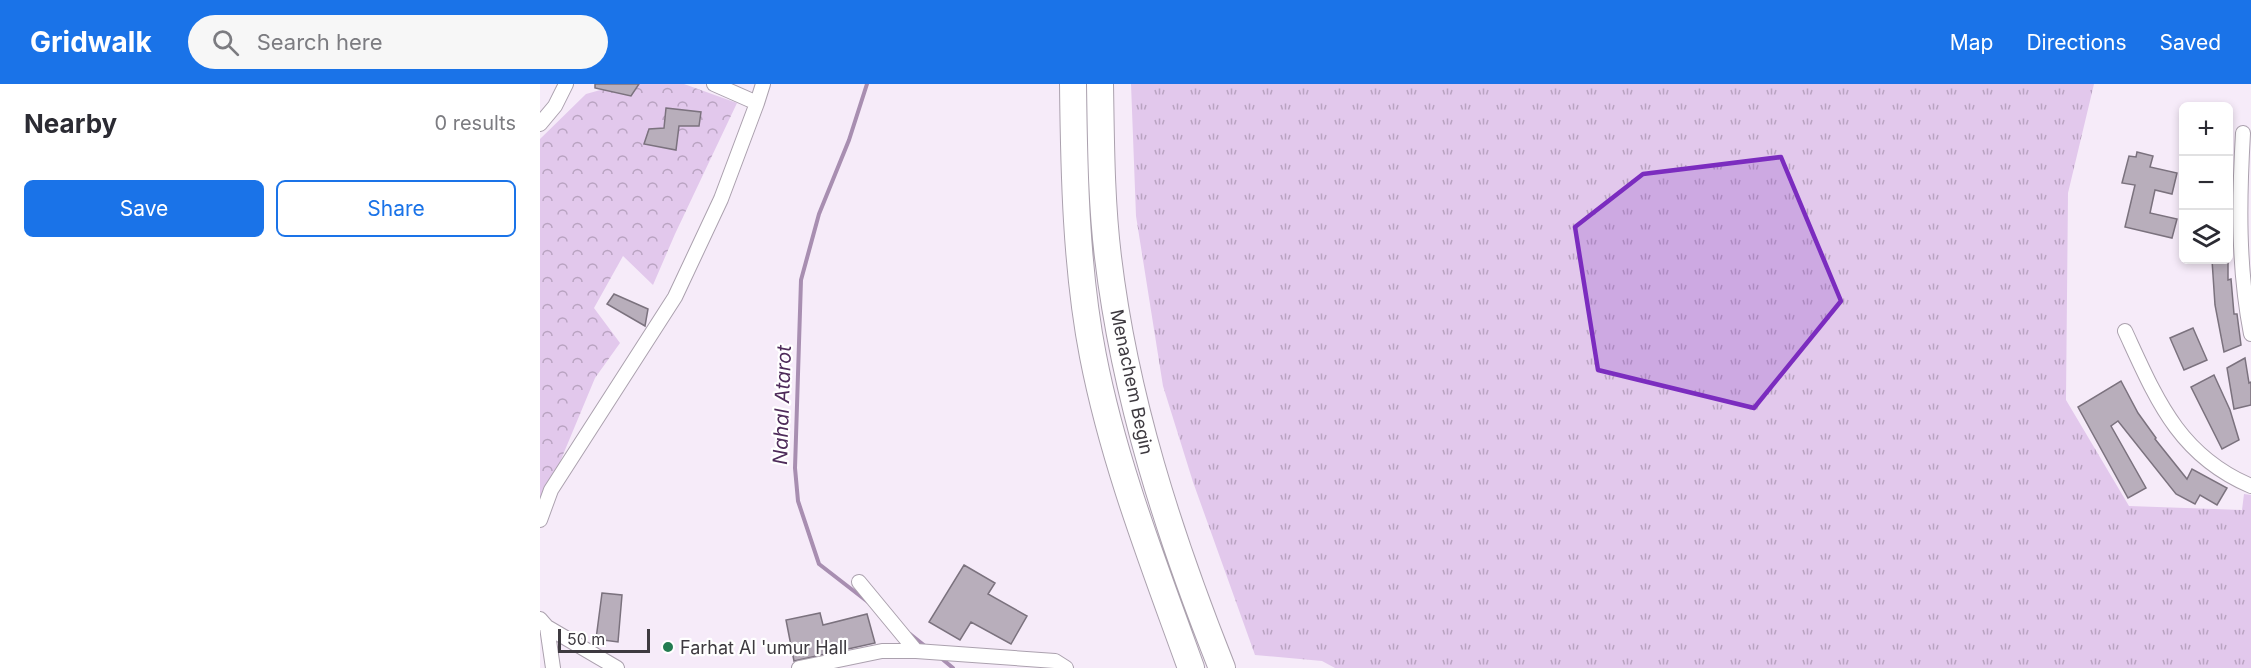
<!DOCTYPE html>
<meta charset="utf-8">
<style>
:root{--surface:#fff;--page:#f7f7f7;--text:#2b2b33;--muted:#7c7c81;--line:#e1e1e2;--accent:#1a73e8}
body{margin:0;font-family:Inter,sans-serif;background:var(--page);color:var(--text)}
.controls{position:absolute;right:18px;top:18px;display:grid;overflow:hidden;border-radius:9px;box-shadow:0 3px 9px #0003}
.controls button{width:54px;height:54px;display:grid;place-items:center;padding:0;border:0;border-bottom:2px solid var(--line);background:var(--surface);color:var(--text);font:30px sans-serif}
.scale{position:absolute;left:18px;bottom:15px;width:92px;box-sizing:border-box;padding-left:6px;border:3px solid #3e3a40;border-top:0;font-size:16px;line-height:21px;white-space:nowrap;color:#3e3a40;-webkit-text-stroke:4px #fff;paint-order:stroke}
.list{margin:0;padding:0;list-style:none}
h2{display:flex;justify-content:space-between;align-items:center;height:78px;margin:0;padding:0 24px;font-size:26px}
h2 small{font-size:20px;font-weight:400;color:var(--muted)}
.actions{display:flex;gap:12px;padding:18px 24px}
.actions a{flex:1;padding:14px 0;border:2px solid var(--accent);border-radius:9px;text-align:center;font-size:21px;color:var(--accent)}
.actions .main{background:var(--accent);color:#fff}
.icon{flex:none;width:33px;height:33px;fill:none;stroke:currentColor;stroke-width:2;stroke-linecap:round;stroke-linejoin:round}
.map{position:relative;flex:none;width:1711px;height:584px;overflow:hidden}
header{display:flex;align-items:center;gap:36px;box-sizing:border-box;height:84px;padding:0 30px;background:var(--accent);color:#fff}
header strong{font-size:28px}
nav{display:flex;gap:33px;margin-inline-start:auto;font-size:21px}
.search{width:420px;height:54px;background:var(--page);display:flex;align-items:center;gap:15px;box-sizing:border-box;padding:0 21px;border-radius:33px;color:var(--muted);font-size:22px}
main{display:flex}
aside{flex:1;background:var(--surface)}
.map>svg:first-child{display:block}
</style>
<header>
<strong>Gridwalk</strong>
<div class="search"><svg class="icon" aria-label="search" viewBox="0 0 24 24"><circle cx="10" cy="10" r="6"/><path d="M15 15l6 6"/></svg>Search here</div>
<nav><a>Map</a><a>Directions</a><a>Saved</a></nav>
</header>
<main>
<aside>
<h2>Nearby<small>0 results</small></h2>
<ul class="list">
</ul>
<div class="actions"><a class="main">Save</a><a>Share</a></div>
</aside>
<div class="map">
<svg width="1711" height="584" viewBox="0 0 1711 584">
<defs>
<pattern id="grass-tufts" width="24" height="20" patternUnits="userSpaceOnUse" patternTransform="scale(1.5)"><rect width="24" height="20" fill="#e2c8ec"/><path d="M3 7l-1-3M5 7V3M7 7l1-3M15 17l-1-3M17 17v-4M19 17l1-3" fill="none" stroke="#b9a3c1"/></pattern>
<pattern id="forest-crowns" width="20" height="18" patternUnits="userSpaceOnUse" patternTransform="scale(1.5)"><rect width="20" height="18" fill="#e2c8ec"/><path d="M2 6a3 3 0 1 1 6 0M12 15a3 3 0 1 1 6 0" fill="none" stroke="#b9a3c1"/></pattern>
</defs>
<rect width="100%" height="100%" fill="#f6ebf9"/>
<path fill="url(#grass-tufts)" d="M591,0H1554L1528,109L1526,316L1589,422L1702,426L1704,410L1711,411V584H795L782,577L715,571L653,398L623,302L596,132Z"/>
<path fill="url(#forest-crowns)" d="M82,0H144L197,19L135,150L113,201L83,172L54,224L80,259L55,294L0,426V55L46,10Z"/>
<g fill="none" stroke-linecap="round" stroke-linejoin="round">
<path stroke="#a88eb1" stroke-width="4" d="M327,0L309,56L279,130L261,196L255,384L258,417L279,480L328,518
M370,550L385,562
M401,574L413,584"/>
</g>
<path fill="#b8aebb" stroke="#7b727e" stroke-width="1.5" d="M55,0H99L91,12L55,4Z
M126,24L161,28L159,42H139L136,66L104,60L109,45L124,44Z
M1597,68L1613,72L1610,83L1637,89L1632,110L1615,106L1610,129L1637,135L1632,154L1585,143L1595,101L1582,99L1589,72L1596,73Z
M1672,176H1688V196L1691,195L1694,230H1697L1701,261L1684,268L1675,221Z
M74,210L108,225L105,242L67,220Z
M1653,244L1667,276L1644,286L1630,254Z
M1705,274L1709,299L1711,298V321L1694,325L1687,284Z
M1674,291L1690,326L1699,356L1682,365L1651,303Z
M1581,297L1598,329L1616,354L1615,355L1647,395L1652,385L1687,404L1677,421L1660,411L1655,420L1636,410L1578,337L1571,342L1606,404L1588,414L1538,323Z
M424,481L455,499L448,510L487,532L471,560L431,538L420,556L389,538Z
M62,509L82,511L78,558L56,555Z
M280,529L283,541L327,530L335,559L254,577L246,536Z"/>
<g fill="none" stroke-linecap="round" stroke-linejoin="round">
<g stroke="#aba1ae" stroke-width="16">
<path id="minor" d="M174,0L217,19L223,0
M0,40L15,22L26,0
M1703,49C1699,118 1698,183 1711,250
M1585,247C1616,314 1638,371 1711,402
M0,436L11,406L135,213L181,115L217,19
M319,498L376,567
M0,535L7,543L77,584
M7,543L13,584
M259,584L342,567H376L515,577L526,584"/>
</g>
<g stroke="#aba1ae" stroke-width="28">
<path id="motorway" d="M533,0C534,89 536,185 553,272C574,380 614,481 651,584
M560,0C561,57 561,116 568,173C585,315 629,451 682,584"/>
</g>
<use href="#minor" stroke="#fff" stroke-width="14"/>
<use href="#motorway" stroke="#fff" stroke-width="26"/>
</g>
<path fill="#7b2cbf" fill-opacity="0.2" stroke="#7b2cbf" stroke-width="4.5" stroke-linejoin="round" d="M1241,73L1301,217L1214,324L1058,286L1035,143L1103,90Z"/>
<circle fill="#237c51" stroke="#fff" stroke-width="2" cx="128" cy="563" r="6"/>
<g text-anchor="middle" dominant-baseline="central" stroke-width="4.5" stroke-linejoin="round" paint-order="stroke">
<g font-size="18" fill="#3e3a40" stroke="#fff">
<text transform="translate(592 298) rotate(78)">Menachem Begin</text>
</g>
<g font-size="18" fill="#3e3a40" stroke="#fff" text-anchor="start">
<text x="140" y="563">Farhat Al 'umur Hall</text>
</g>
<g font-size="20" font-style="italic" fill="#4e2b5a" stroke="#fff">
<text transform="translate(242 321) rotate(-88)">Nahal Atarot</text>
</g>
</g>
</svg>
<div class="controls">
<button>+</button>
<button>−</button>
<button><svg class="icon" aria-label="layers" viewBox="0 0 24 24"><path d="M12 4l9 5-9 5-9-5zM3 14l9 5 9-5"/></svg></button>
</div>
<div class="scale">50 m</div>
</div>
</main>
